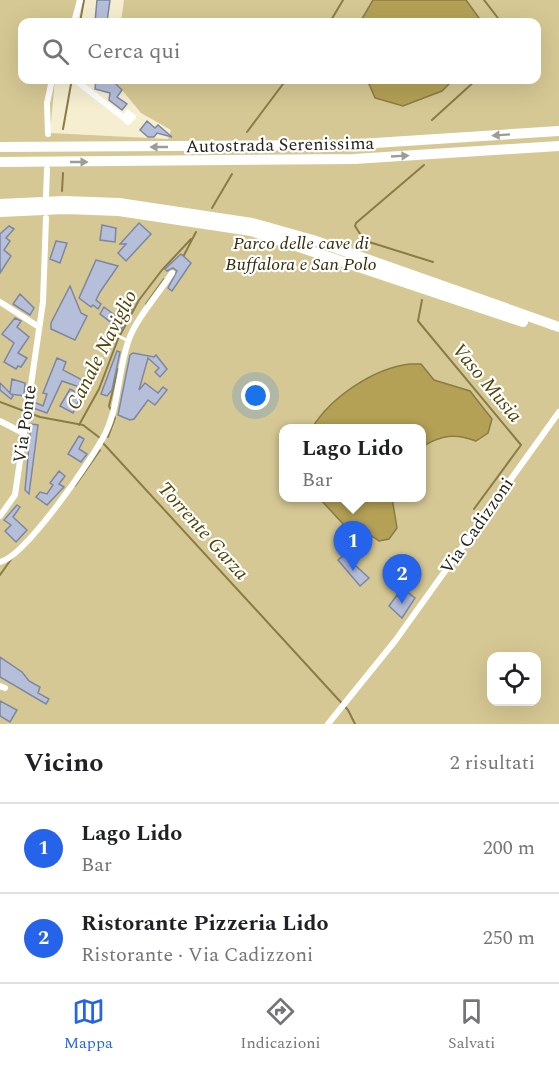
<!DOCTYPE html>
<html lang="it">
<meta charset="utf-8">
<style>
:root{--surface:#fff;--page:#f2f2f2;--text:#202124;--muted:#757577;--line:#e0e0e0;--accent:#2563eb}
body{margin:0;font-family:Spectral,serif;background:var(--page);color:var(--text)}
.controls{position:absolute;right:18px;bottom:18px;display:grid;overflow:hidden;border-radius:12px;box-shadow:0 6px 24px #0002}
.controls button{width:54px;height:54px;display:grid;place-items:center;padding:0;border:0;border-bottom:2px solid var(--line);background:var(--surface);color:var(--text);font:30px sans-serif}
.you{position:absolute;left:256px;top:396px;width:21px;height:21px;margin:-15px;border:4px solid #fff;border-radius:50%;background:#1a73e8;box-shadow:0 0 0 9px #1a73e833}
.badge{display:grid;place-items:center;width:39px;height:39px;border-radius:50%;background:var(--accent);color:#fff;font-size:20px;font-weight:700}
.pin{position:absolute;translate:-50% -50px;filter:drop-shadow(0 2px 3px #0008)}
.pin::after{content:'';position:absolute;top:32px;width:21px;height:18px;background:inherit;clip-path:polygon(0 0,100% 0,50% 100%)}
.popup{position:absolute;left:279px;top:424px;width:147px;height:78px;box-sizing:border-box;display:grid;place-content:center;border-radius:12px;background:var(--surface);filter:drop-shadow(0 2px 4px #0005);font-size:20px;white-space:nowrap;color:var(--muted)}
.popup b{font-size:22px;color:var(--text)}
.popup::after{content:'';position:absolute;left:50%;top:100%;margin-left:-12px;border:12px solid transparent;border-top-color:var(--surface)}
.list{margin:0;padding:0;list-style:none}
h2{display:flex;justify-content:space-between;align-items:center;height:78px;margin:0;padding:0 24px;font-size:26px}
h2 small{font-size:20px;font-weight:400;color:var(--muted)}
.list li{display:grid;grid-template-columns:39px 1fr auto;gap:18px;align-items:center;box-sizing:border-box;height:90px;padding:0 24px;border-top:2px solid var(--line)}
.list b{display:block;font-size:22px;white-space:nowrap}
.list p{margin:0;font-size:20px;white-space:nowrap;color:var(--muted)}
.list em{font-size:20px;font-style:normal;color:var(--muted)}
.icon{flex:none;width:33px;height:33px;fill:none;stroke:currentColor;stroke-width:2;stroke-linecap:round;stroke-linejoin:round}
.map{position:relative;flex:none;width:559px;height:724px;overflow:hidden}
.search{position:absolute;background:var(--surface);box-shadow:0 6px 24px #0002;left:18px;right:18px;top:18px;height:66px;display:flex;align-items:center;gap:15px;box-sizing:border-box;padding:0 21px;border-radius:12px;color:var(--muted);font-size:22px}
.sheet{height:258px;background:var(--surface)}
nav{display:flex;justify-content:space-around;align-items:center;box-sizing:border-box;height:84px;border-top:2px solid var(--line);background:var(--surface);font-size:16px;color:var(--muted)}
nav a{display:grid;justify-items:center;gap:3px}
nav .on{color:var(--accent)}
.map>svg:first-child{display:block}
</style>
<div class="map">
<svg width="559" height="724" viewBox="0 0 559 724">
<rect width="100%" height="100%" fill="#f5eed1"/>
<path fill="#d6c894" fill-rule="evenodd" d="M0,0H82L76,22H22V80H55L50,133L168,139L171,130L141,113L114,80H536V22H121L124,0H559V724H0ZM284,428H422V498H284ZM492,656H536V702H492Z"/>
<path fill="#b4a156" stroke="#8a7c44" stroke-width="1.5" d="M373,0H466L482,22H360Z
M361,80H453L442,91L403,106L375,98L369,84Z
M410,364H421L434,380L470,391L492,419L488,433L476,441C455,433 441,435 422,447V428H312C331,397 374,368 410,364Z
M319,498H392L397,528L389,539L379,541L370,535L346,527Z"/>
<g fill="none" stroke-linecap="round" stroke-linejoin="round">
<path stroke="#8a7c44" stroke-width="2" d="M484,0L501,22
M80,22L84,0
M330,22L343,0
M432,120L476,80
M63,129L71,84
M247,132L286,80
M424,165L356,223L355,226L362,237L369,242L433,262
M62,191L63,173
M212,208L232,174
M183,257L196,232
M422,300L418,321L521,445L474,509
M146,304L164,279
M0,402L40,417L83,425L100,438
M111,410L109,406L118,369
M79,425L99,389L118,339L139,300L162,270L191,239
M108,437L115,418L114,415
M103,443L348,710L355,724
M75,486L100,450
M0,575L12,558"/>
</g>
<path fill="#b6bfda" stroke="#7e86a0" stroke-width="1.5" d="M97,0H110L107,22H95Z
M96,80H112L122,90L117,97L127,104L122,110L109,100L110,93L95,89Z
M147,121L155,128L158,125L172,137L157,133L154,137H148L140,130Z
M139,223L151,234L126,261L118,253L126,244H120Z
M102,225L116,228L115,242L100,240Z
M9,226L14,229L6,238L10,241L4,250L11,256L0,273V234Z
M56,241L67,243L60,263L50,259Z
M181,254L191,263L172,291L168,288L177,271L173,268L167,271L165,269Z
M96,260L118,266L100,292L96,300L101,304L98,309L93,305L91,307L79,298Z
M70,286L81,313L87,316L75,340L51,329V323Z
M20,294L34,308L30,315L13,304Z
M127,306L132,309L121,330L100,314L104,307L120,319Z
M15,318L21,321L17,327L29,337L18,353L27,358L21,367L18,366L16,369L4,362L14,343L2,334Z
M117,351L120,352L112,390L107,396L101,394Z
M133,353L154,357L156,355L167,369L160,377L155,372L159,368L148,358L139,390L145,383L158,393L163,387L167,390L155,405L148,400L134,419L130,420L118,415L130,355Z
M57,358L66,362L63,370L88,383L85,389L62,381L47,413L33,408L34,402L43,406L47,394L43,393Z
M12,379L25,383L24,396L11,394L13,396L11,399L0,390V383L10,393Z
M70,389L81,395L73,413L60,406Z
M31,424L38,425L29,494L25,490Z
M79,436L84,439L79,449L87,454L81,462L68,454Z
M59,471L65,476L59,484L64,487L47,505L36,497L40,492L47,494L53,485L50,483Z
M17,505L20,507L13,517L27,530L16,542L5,531L11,525L4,520Z
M344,555L369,578L360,586L338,560Z
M406,591L415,598L402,618L389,606L397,595L401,598Z
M0,657L22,672L29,681L40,687L38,693L49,699L46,704L0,677Z
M0,701L17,710L10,722L0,716Z"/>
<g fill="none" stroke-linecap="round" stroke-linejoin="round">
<path stroke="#fff" stroke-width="3" d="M115,334L128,341"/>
<path stroke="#fff" stroke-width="6" d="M74,22L80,0
M75,80L124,118L128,122L133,117L128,113L124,118
M48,134L47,103L52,80
M46,197L47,169
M0,302L39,327
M0,421L23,433
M0,516L15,495L43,302L46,218
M0,562C25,557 94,457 106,432C119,404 118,371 128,342C135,320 159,293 172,273
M0,686L5,688
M328,724L395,641L559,412"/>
<path stroke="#fff" stroke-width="10" d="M0,147L344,145L559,131
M0,162L354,159L559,146
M0,204L64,201L119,203L252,223L313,240L559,327
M0,212L65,209L119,211L251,231L523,322"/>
</g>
<defs><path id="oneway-solid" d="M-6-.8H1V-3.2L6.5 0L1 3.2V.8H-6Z" transform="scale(1.5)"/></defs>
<g fill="#9e9c98">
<use href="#oneway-solid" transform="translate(501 135) rotate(176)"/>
<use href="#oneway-solid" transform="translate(159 147) rotate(-180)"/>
<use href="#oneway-solid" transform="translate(400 156) rotate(-3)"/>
<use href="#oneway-solid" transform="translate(79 162)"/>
</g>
<g text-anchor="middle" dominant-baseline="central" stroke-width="4.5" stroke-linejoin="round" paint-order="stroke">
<g font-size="18" fill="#272419" stroke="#fff">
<text transform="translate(280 145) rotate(-1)">Autostrada Serenissima</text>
<text transform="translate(25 424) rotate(-82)">Via Ponte</text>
<text transform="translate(477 526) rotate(-55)">Via Cadizzoni</text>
</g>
<g font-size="18" font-style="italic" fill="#342b09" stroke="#fff">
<text x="301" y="243">Parco delle cave di<tspan x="301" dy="21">Buffalora e San Polo</tspan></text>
</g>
<g font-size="20" font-style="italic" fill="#514405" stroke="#fff">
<text transform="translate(102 350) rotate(-63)">Canale Naviglio</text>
<text transform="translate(487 383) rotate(50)">Vaso Musia</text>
<text transform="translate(203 531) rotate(48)">Torrente Garza</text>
</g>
</g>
</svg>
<div class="controls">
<button><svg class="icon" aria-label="locate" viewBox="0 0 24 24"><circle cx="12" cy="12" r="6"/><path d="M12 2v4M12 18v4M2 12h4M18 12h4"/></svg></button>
</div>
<div class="you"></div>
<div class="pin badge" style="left:353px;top:571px">1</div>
<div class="popup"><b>Lago Lido</b>Bar</div>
<div class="pin badge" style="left:402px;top:604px">2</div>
<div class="search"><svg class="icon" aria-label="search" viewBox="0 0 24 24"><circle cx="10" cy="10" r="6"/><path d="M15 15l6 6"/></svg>Cerca qui</div>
</div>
<section class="sheet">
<h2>Vicino<small>2 risultati</small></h2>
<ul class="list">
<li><span class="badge">1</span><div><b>Lago Lido</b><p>Bar</p></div><em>200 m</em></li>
<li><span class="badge">2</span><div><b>Ristorante Pizzeria Lido</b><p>Ristorante · Via Cadizzoni</p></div><em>250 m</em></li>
</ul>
</section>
<nav>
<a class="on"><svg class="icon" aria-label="map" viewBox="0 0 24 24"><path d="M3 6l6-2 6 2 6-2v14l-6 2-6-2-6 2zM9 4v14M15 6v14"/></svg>Mappa</a>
<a><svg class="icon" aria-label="directions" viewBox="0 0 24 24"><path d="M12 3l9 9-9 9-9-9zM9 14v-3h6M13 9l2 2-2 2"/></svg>Indicazioni</a>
<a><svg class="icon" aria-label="saved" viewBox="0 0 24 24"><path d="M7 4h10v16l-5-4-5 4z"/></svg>Salvati</a>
</nav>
